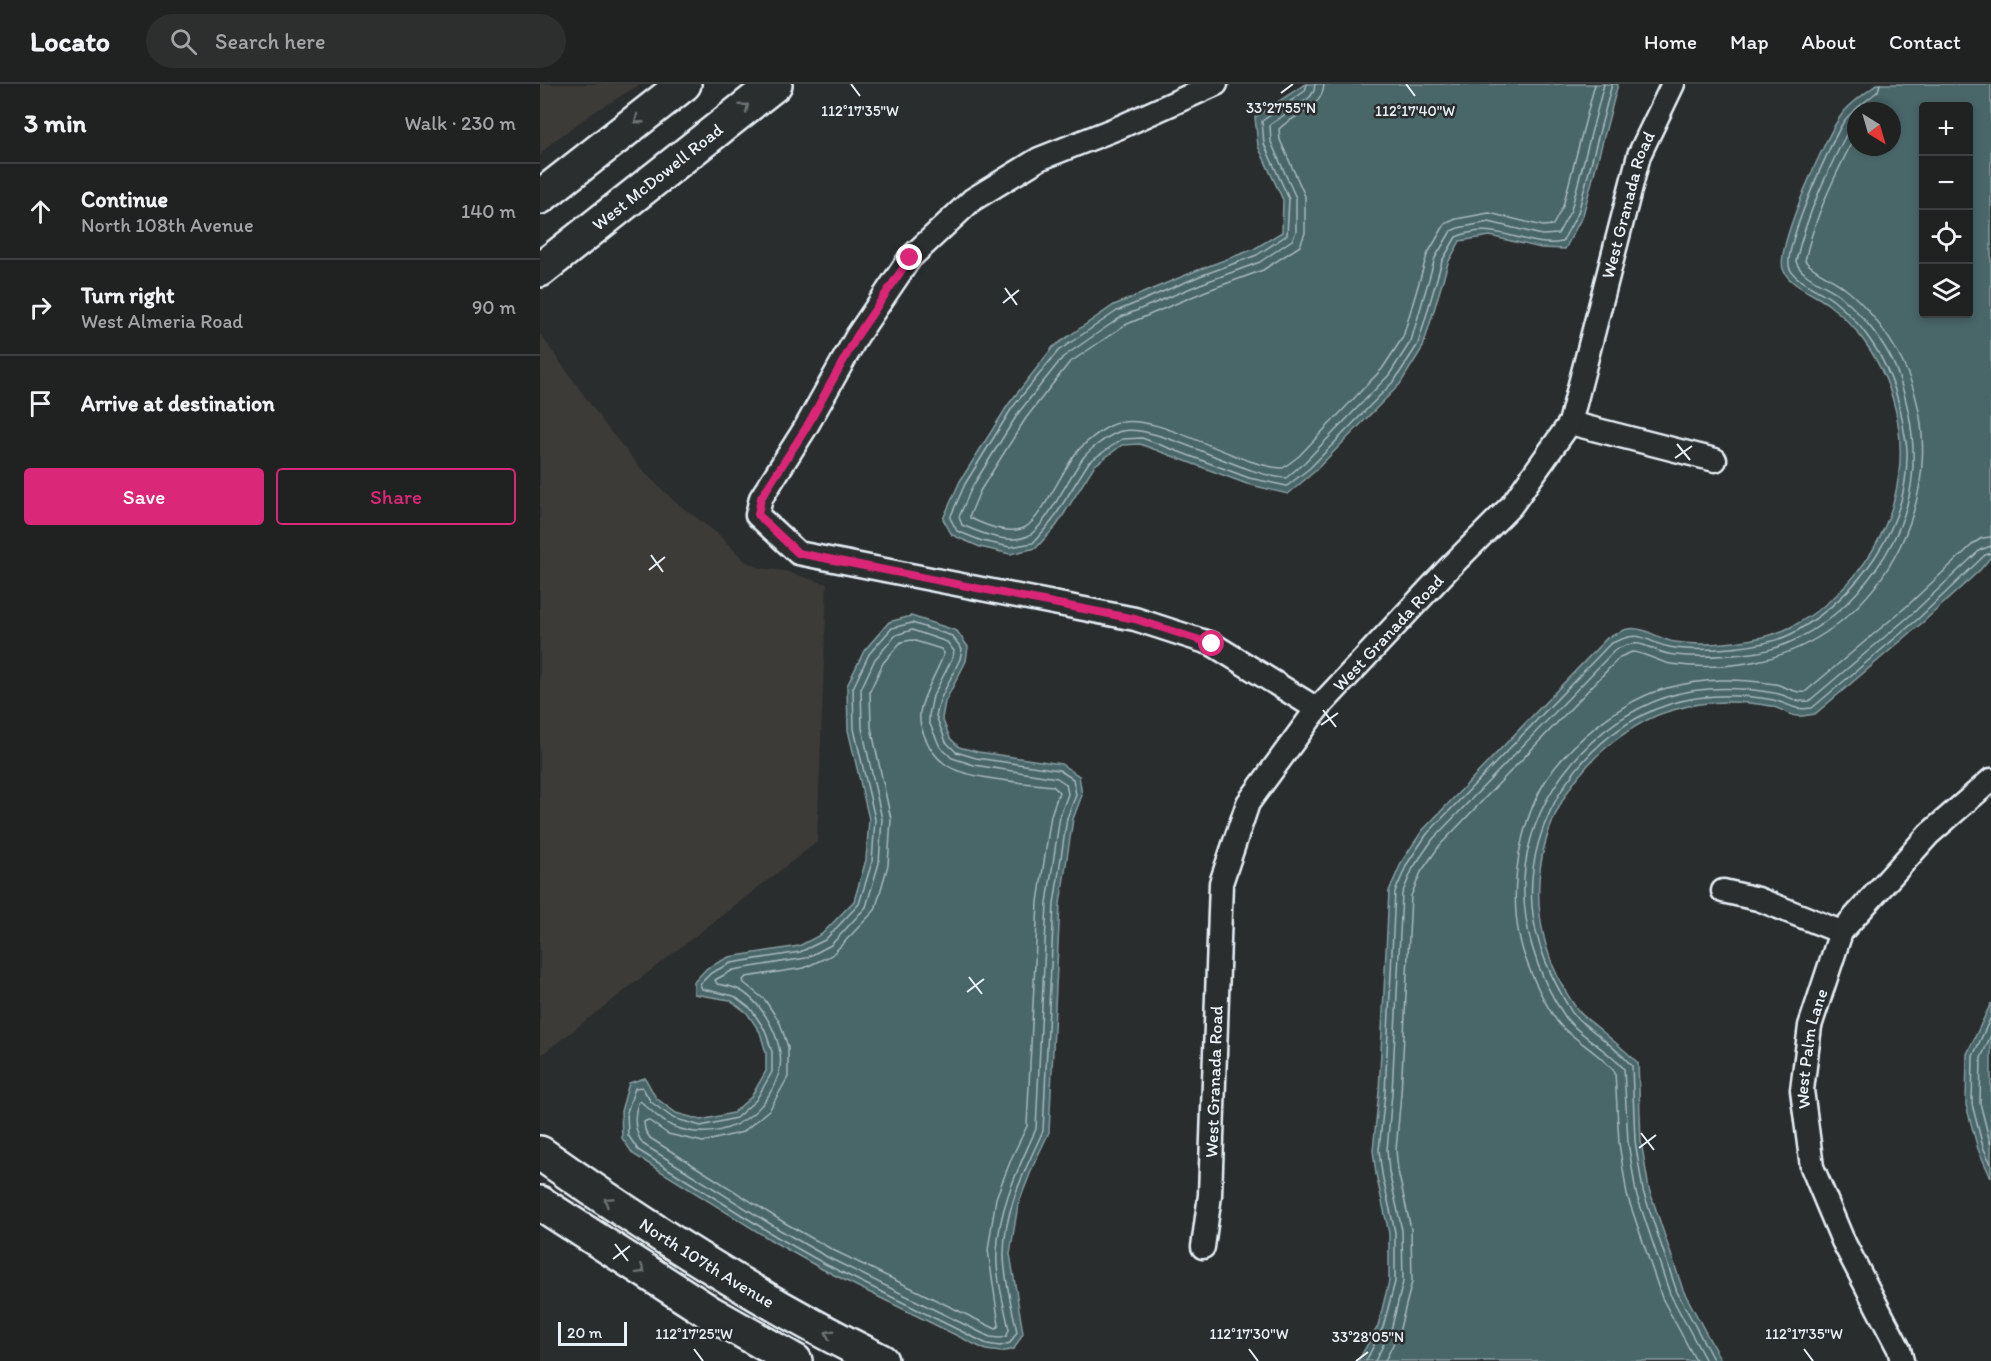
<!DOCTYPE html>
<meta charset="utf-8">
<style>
:root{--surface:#202222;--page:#2d2f2f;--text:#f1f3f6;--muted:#a2a4a5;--line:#3d3f40;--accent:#db2777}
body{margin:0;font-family:Itim,sans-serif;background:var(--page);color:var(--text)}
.controls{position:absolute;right:18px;top:18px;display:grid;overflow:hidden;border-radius:6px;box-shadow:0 3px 9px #0003}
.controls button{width:54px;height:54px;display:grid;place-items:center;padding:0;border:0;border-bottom:2px solid var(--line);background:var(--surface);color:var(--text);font:30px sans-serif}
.compass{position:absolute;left:1307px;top:18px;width:54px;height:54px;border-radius:50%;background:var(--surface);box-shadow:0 3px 9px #0003;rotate:143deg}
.scale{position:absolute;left:18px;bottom:15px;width:69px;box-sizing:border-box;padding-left:6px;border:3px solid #e8f1f8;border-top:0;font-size:16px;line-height:21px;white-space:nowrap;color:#e8f1f8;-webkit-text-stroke:4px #2a2d2e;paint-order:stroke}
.stop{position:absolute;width:18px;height:18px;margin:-14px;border:4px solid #db2777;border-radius:50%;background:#fff}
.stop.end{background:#db2777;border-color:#fff;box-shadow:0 2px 6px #0008}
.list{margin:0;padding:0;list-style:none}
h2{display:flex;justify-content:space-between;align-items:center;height:78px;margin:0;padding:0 24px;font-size:26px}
h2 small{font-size:20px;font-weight:400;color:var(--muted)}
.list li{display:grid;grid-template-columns:39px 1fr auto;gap:18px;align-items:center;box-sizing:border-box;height:96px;padding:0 24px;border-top:2px solid var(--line)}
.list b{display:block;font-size:22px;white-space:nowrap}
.list p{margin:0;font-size:20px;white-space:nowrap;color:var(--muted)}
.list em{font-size:20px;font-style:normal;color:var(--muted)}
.actions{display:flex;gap:12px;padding:18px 24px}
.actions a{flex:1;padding:14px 0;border:2px solid var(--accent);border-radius:6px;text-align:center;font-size:21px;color:var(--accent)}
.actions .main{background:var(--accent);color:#fff}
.icon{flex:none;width:33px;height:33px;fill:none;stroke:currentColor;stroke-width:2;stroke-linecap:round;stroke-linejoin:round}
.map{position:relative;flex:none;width:1451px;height:1277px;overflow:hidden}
header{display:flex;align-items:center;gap:36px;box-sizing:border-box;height:84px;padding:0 30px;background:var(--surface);border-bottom:2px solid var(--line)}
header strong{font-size:28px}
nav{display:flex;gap:33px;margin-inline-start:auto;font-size:21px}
.search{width:420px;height:54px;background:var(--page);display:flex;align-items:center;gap:15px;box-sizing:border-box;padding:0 21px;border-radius:33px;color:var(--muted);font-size:22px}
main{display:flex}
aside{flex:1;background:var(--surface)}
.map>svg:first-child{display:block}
</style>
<header>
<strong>Locato</strong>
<div class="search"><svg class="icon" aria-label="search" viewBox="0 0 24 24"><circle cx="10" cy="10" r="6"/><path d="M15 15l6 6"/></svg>Search here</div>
<nav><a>Home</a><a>Map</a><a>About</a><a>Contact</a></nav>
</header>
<main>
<aside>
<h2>3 min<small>Walk · 230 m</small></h2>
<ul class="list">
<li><svg class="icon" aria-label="ahead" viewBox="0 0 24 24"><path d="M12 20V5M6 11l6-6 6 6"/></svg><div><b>Continue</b><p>North 108th Avenue</p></div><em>140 m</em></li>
<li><svg class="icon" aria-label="right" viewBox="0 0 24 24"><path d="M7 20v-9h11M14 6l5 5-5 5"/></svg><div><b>Turn right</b><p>West Almeria Road</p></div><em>90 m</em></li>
<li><svg class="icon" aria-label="arrive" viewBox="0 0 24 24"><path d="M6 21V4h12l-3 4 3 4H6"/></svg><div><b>Arrive at destination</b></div></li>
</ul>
<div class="actions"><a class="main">Save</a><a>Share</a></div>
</aside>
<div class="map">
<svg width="1451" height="1277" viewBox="0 0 1451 1277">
<rect width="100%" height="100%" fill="#2a2d2e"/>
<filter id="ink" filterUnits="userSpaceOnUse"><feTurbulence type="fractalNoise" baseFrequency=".0167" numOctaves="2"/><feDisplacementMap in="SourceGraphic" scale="12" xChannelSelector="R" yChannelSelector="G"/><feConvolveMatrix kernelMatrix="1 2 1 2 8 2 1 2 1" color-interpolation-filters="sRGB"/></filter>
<g filter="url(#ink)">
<path fill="#3d3a38" d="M0,0H101L51,30L11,59L0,71Z
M0,250L66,342L102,386L134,417L178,450L205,477L221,484L244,487L287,500L277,758L0,972Z"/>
<path fill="#486669" stroke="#889ea2" stroke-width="1.5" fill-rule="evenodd" d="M765,0H1078L1043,131L1025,165L1001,164L950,152L920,157L908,179L883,263L860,300L774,388L748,410L707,400L600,360L582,361L554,382L517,441L496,464L470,470L440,463L412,451L403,435L420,397L468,321L513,263L574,221L658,186L714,165L742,148L743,116L718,62L715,33Z
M1337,0H1451V473L1440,486L1382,539L1275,630C1269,631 1262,633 1257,632C1248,631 1240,624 1231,622C1198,616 1165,616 1133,626C1110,632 1091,644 1073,658C989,723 975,839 1037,925C1042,932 1051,938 1057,943C1071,955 1085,966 1098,979L1101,1057L1109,1105L1143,1206L1181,1277H818L838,1242L849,1197V1149L836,1090L833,1066L839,1008L849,807L862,777L882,747L1067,554C1073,552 1081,546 1088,545C1104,542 1120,556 1135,558C1168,563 1222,558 1251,543C1357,487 1395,356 1324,257C1315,244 1301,230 1289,221C1276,210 1249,202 1243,185C1236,163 1285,54 1300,33C1308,20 1325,10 1337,0ZM1428,22V230H1384V22ZM1316,27H1352V63H1316Z
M371,532L417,547L428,563L426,577L405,618L402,634L410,654L419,663L438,668L521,680L539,692L542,711L533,735L520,820L509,1048L493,1082L478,1121L470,1170L483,1249L474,1265L461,1268L446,1266L282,1185L234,1158L93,1070L82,1054L81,1027L89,999L105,994L116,1014L136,1029L161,1036L193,1029L211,1013L226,987V969L220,948L207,929L190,916L154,910V898L167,884L189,873L259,862L282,850L314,817L326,776L329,735L308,646L307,602L324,567L349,538Z
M1451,919V1094L1438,1065L1426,1021L1427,970Z"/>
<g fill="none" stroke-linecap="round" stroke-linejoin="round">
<path stroke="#a8b9bf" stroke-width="1.5" d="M767,0L765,7L722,37L724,60L749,115L747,151L717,171L660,192L577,227L518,267L472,324L425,400L410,434L417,447L442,457L470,463L493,459L512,437L549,378L582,355L602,354L709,394L747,402L770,384L855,296L878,260L902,177L916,153C958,135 987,166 1022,158L1038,129L1072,0
M775,0L774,7L770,13L730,41L731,58L756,114V148L752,156L720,178L663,199L581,233L523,273L479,328L432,403L419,433L422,441C441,449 467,461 488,452C505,444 530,391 543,374C550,365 565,354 576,349C607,333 704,393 746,394L765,378L849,291L871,257L895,174L911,147L918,144L949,138L1002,151L1018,150L1031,126L1064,0
M784,0C783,25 754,30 739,45L740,56L765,112V149L760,162L723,186L666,207L585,241L529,279L486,334L440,407L430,431V434C445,441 468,451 484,444C501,436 523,385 536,369C544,359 561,346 572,341C611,322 698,384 743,384L759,372L842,285L863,253L887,171L905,140L916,135L949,129L1003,142L1013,141L1023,122L1055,0
M372,539L412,552L422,565L420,575L400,616L396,632L406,658L416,668L436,674L519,686L533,695L536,711L527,734L514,820L503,1047C485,1086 464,1126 464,1170C464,1195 472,1223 477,1248L470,1259L460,1262L447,1260L285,1180L237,1153L98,1066L88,1051L87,1028L95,1004L102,1003L111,1018L133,1034L161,1042L196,1034L216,1016L232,988V968L225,946L211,925L194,912L162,905L160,900L171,889L191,879L260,868L285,856L319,820L332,778L335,735L314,645L313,604L329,570L352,544Z
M372,546L407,558L414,567L413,573L393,612L389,631V638L400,663L412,674L434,681L517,694L526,700L528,710L520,732L507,819L496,1045C478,1085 459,1123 457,1168C455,1190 465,1224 469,1246L466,1253L460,1254L450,1253L289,1174L240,1146L103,1060C94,1047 93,1034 98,1019L100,1017C110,1025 120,1037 132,1042C177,1060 222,1037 238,992C249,963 222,914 195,904C189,902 183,901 177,900L175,896L193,886L266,874L291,861L326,823L339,779L342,735L322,644L321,605L335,575L356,551Z
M372,556L401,565L404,569C397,590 384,606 380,628C379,637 381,643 384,651C389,663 394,672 405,680C424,695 488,699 513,702L519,708L511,731L498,818L487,1042L472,1073L456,1114L448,1166L459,1241L456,1245L293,1166L245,1139L110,1054L105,1046L104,1038L108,1036L128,1050L163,1058L203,1048L230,1025L248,993V963L240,939L225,916L204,899L203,896L206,893L264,884L292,871L335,826L348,781L351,735L331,643L330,607L343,579L361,558Z
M1451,933L1433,972L1432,1020L1443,1063L1451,1080
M1451,951L1441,974L1440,1019L1451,1062
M826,1277L843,1243L855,1198V1148L842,1090L839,1066L845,1009L855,808L867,780L887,750L1070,560C1106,542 1103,560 1135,564C1167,568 1227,564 1255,548C1318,511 1369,444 1367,367C1367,359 1364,349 1363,340C1358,309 1347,279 1328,253C1319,240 1305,226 1294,217C1282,207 1256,198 1250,185C1241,167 1292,56 1304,37C1312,26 1328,16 1338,7L1340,0
M835,1277L851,1246L863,1198L862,1146L849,1088L847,1066L852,1009L862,810L873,784L893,755L1075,566C1106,550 1107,569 1135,571C1161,574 1186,572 1212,569C1246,565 1279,545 1304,522C1374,454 1390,377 1356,285C1346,259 1320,228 1298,210C1286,201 1260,193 1256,177C1267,129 1289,84 1311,41L1316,36
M845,1277L859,1248L872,1198L871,1145L858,1087L856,1066L861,1010L871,812L881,788L900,761L1080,573L1092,568C1106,569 1118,578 1131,580C1158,584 1191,583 1217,577C1347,551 1421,395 1362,277C1349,251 1326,220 1303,203C1291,194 1275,188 1265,177C1274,133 1296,90 1316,50
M1156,1277L1122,1214L1087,1111L1079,1059L1075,988C1061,971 1040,959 1023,944C1011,933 994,897 988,881C965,825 975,747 1006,696C1031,658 1083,615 1127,604C1166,594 1195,594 1235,600C1246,602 1255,610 1265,608L1367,522L1434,459L1442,454L1451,453
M1166,1277L1130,1210L1096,1109L1088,1058L1084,985C1069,967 1039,951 1026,934C996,891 979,836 985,783C995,706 1054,638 1126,613C1161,602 1199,603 1234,609C1248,611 1255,619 1269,617L1373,529L1440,466L1451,462
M1174,1277L1137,1208L1103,1107L1095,1057L1092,982C1079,967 1063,955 1048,943C1042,938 1035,934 1031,927C1012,895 995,861 992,822C985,735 1046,646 1130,620C1163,610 1199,610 1233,616C1251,620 1252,627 1272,624L1378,535L1445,471L1451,469"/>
<g stroke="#e8f1f8" stroke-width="27">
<g id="minor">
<path d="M676,0L580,43L499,75L432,116L370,174L317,252L266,343L221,414L217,431L258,469L595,535L672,560L777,625"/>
<path d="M1030,339L1175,376"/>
<path d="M1183,807L1218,815L1301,848"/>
<path id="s1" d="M663,1163L670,1111L681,799L708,719L777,625L909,484L971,422L1030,339L1099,71L1133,0"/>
<path id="s2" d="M1362,1277L1359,1265L1303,1157L1272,1083L1262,1006L1270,942L1301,848L1389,750L1451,696"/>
</g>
</g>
<g stroke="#e8f1f8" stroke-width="38">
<g id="secondary">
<path id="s3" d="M0,1069C109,1146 221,1218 341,1277"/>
<path d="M0,1119L169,1228L255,1277"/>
</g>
</g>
<g stroke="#e8f1f8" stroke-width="38">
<g id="primary">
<path d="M0,113L144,0"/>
<path id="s4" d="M0,186L235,0"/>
</g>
</g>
<use href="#minor" stroke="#2a2d2e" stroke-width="22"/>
<use href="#secondary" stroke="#2a2d2e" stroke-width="33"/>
<use href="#primary" stroke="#2a2d2e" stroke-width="33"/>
</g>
<defs><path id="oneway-chevron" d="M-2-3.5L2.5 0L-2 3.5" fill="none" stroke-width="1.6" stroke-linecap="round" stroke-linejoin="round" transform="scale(1.5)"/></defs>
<g stroke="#6c7275">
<use href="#oneway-chevron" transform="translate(205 23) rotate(-38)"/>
<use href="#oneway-chevron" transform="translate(98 36) rotate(142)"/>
<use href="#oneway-chevron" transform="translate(68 1117) rotate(-146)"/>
<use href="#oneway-chevron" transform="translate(101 1186) rotate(32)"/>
<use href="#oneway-chevron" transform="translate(289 1250) rotate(-152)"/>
</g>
</g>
<g fill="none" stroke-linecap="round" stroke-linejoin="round" filter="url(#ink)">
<path stroke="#db2777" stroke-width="8" d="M370,174L317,252L266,344L221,414L218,431L258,469L595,535L672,560"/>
</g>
<path fill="none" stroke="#e8f1f8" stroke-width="2" d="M311,0L320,12M866,0L875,12M741,9L753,0M465,204L477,221M463,219L479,206M1137,360L1150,376M1135,374L1152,362M111,471L123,488M109,486L125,473M783,626L796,643M781,641L798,629M429,893L442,910M427,908L444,895M1101,1049L1114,1066M1099,1064L1116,1051M75,1160L88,1177M73,1175L90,1162M154,1265L163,1277M709,1265L718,1277M1264,1265L1273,1277M816,1277L828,1268"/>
<g text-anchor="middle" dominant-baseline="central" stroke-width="5" stroke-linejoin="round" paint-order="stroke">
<g font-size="18" fill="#e8f1f8" stroke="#2a2d2e">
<text stroke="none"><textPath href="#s4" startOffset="150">West McDowell Road</textPath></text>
<text stroke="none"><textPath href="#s1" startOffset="1174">West Granada Road</textPath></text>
<text stroke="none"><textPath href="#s1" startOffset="670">West Granada Road</textPath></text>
<text stroke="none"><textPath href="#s2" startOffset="334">West Palm Lane</textPath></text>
<text stroke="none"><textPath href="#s1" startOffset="166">West Granada Road</textPath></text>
<text stroke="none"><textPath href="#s3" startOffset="200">North 107th Avenue</textPath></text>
</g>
</g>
<g font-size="15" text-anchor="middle" fill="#e8f1f8" stroke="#2a2d2e" stroke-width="5" stroke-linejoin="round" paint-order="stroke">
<text x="741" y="29">33°27'55"N</text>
<text x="320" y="32">112°17'35"W</text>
<text x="875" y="32">112°17'40"W</text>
<text x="154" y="1255">112°17'25"W</text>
<text x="709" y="1255">112°17'30"W</text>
<text x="1264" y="1255">112°17'35"W</text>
<text x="828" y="1258">33°28'05"N</text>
</g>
</svg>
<div class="controls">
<button>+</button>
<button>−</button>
<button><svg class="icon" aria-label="locate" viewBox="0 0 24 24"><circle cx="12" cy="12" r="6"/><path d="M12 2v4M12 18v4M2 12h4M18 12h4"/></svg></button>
<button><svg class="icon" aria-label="layers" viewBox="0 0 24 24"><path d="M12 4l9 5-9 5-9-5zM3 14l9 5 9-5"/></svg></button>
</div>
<svg class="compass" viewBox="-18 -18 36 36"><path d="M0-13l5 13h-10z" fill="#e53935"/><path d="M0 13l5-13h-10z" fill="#a2a4a5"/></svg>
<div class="scale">20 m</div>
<div class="stop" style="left:672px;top:560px"></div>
<div class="stop end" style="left:370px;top:174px"></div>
</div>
</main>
